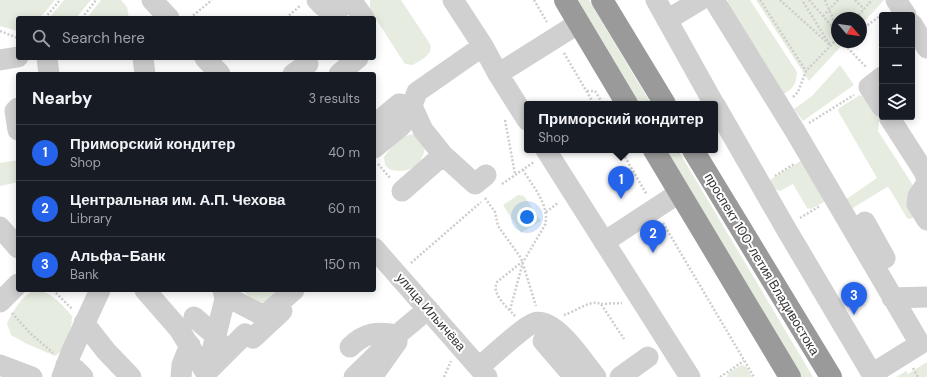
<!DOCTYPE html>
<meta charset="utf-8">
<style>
:root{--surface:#171b24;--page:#242831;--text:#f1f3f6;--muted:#9ea1a6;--line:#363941;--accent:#2563eb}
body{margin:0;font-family:"DM Sans",sans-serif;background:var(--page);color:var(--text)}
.controls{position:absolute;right:12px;top:12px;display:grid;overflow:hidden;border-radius:4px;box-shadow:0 2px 10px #0003}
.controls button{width:36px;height:36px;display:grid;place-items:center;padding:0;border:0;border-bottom:1px solid var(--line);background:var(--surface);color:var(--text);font:20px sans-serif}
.compass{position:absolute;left:831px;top:12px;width:36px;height:36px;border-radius:50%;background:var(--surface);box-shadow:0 2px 10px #0003;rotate:119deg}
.you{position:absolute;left:527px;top:217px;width:14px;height:14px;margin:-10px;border:3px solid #fff;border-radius:50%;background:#1a73e8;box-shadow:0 0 0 6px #1a73e833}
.badge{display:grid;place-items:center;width:26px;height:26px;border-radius:50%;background:var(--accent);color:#fff;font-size:13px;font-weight:700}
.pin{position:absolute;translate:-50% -33px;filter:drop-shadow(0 1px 2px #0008)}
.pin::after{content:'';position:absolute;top:21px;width:14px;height:12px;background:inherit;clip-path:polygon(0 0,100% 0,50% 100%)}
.popup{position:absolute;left:524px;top:101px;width:194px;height:52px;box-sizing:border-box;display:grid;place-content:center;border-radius:4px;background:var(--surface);filter:drop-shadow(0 1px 3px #0005);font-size:13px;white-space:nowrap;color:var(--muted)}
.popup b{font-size:15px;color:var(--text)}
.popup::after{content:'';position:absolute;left:50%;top:100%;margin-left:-8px;border:8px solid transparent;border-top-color:var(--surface)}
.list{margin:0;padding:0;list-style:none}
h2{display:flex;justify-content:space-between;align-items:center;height:52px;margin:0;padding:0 16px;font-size:17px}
h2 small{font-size:13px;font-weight:400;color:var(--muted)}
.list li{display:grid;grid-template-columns:26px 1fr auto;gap:12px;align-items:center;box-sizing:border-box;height:56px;padding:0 16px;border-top:1px solid var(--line)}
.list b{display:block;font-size:15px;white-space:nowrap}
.list p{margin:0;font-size:13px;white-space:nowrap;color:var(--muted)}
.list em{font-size:13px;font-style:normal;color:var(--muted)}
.icon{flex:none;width:22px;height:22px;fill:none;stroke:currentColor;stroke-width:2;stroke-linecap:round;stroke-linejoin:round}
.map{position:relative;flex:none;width:927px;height:377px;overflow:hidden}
.search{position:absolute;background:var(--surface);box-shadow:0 2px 10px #0003;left:16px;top:16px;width:360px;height:44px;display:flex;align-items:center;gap:10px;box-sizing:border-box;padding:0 14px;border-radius:4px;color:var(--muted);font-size:15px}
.panel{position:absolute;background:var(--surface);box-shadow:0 2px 10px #0003;left:16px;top:72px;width:360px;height:220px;border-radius:4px}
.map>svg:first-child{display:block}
</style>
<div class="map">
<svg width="927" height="377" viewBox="0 0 927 377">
<rect width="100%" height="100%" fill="#fff"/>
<path fill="#e6ecdf" d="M0,0H55L40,18H18V31L0,26Z
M64,0H91L76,18H49Z
M101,0H121L127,7L129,18H87Z
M370,0H401L430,44C434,55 420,60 413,65L405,64L370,10Z
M577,0H589L651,104H639Z
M728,0H750L797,72C796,84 794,88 784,94L727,3Z
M756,0H884L861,25V18H837V42H845L809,81Z
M840,65L854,85L803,121L794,109L812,96Z
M860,95L865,99L879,120L878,131L916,190L914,217L910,219L907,218L889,188L887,187L848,211L845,200L877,178L838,111L839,108Z
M414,134L425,147C423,166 407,175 389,169L385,165L384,157C392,146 400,135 414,134Z
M667,150H678L813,377H801Z
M18,160V182L0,186V163Z
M802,160L826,201L811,209L807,208L793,184L780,191L775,189L770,182V180Z
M518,195L524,196L541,221L521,233L503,205Z
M35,290C49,290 63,305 72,316C72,329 67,349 55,356L25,343L11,335L7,323C14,310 21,296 35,290Z
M243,290H285L271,302L254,303Z
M927,362V377H896L906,371L908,374Z
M742,365L747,367L752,377H727L728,373Z"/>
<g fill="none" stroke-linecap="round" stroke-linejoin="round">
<path stroke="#cdcdcd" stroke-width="2.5" stroke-dasharray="2 2" stroke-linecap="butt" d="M534,0L547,22
M760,0L806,71
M780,0L830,45L802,0
M809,0L837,32
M825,0L837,28
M855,0L864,9
M823,16L838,0
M45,18L60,0
M82,18L96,0
M190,18L212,0
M286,18L301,5
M856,18L872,0
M861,30L884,13
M0,31L18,38
M842,42L867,68
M847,47L851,42
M564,53L594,104
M587,91H595L603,104
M793,97L798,92L806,71L837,39
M505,120L515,174
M809,123L854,95
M621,150L647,195
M625,157L627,150
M378,164L391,179
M775,176L794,164
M502,184L534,162
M485,198L495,212L498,226L521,258L536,306
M546,212L558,203
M800,218L820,206
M663,223L754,377
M411,263L481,202
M53,290L72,309
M601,304L622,303
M510,310L523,262L545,225C550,205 533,187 523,170
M12,313L29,332L53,353
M564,315C575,312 590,299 601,304L624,339
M515,316C507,307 491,294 497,282L522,262
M913,368L918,377
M444,377L451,361
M720,377L744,361"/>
<path stroke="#d0d0d0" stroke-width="21" d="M152,0L169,18
M317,0C332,17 335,11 352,0
M351,0L364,18
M453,0L483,46
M656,0L714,104
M714,0L795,131L920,344L872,374L785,227L715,105
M896,0L906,15
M667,20L700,0
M912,24L927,48
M47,58L49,74
M143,58L145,74
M205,58L220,74
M0,60L18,57
M293,74L308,64L304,58
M339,74L358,58
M498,74L527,120
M882,77L869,87L882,107
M18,108L15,111L18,130
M889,117L925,173L927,183L918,196L917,204L927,220
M374,125L399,104L412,106L423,130L443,155L475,184L486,175
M374,148L401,126L408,117L417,92L483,46L498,74L579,23
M546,150L690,377
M402,191L443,155
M865,222L885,258
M0,227L18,248
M604,242L679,193
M374,248L487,377
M145,290L179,329L206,373L245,334L253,338L282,311
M892,298L927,297
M225,299L235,301L264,316L294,290
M0,302L18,284
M194,317L217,337
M84,323L106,351L131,377
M543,341L574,377
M350,347C364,333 377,331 397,335V342L372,377
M0,365L32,377
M66,365L76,370L83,377
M479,367C489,359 524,326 534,323C555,316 584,363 596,377
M207,371L225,299L223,290
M62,377L71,353L100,290
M181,377L182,365L190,345
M354,377L397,335L428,309
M620,377L648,357"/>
<path stroke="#9a9a9a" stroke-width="22" d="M565,0L627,104
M602,0L665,104
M654,150L790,377
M693,150L831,377"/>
</g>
<g text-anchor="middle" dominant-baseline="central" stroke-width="4" stroke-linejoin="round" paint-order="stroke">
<g font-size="13" fill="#333" stroke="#fff">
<text transform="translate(762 264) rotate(59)">проспект 100-летия Владивостока</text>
<text transform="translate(431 312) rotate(49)">улица Ильичёва</text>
</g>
</g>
</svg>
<div class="controls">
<button>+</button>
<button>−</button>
<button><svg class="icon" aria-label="layers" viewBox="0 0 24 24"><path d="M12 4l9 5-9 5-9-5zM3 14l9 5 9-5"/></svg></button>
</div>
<svg class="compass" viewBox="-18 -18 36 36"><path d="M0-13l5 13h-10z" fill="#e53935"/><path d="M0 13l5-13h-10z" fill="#9ea1a6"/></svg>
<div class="you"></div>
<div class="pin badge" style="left:621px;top:199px">1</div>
<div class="popup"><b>Приморский кондитер</b>Shop</div>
<div class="pin badge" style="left:653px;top:253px">2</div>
<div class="pin badge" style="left:854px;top:315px">3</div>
<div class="search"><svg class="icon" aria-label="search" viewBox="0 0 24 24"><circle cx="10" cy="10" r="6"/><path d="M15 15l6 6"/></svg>Search here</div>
<section class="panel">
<h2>Nearby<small>3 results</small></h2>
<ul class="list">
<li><span class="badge">1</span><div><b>Приморский кондитер</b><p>Shop</p></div><em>40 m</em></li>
<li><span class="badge">2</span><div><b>Центральная им. А.П. Чехова</b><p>Library</p></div><em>60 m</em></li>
<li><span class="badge">3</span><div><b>Альфа-Банк</b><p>Bank</p></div><em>150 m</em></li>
</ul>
</section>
</div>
